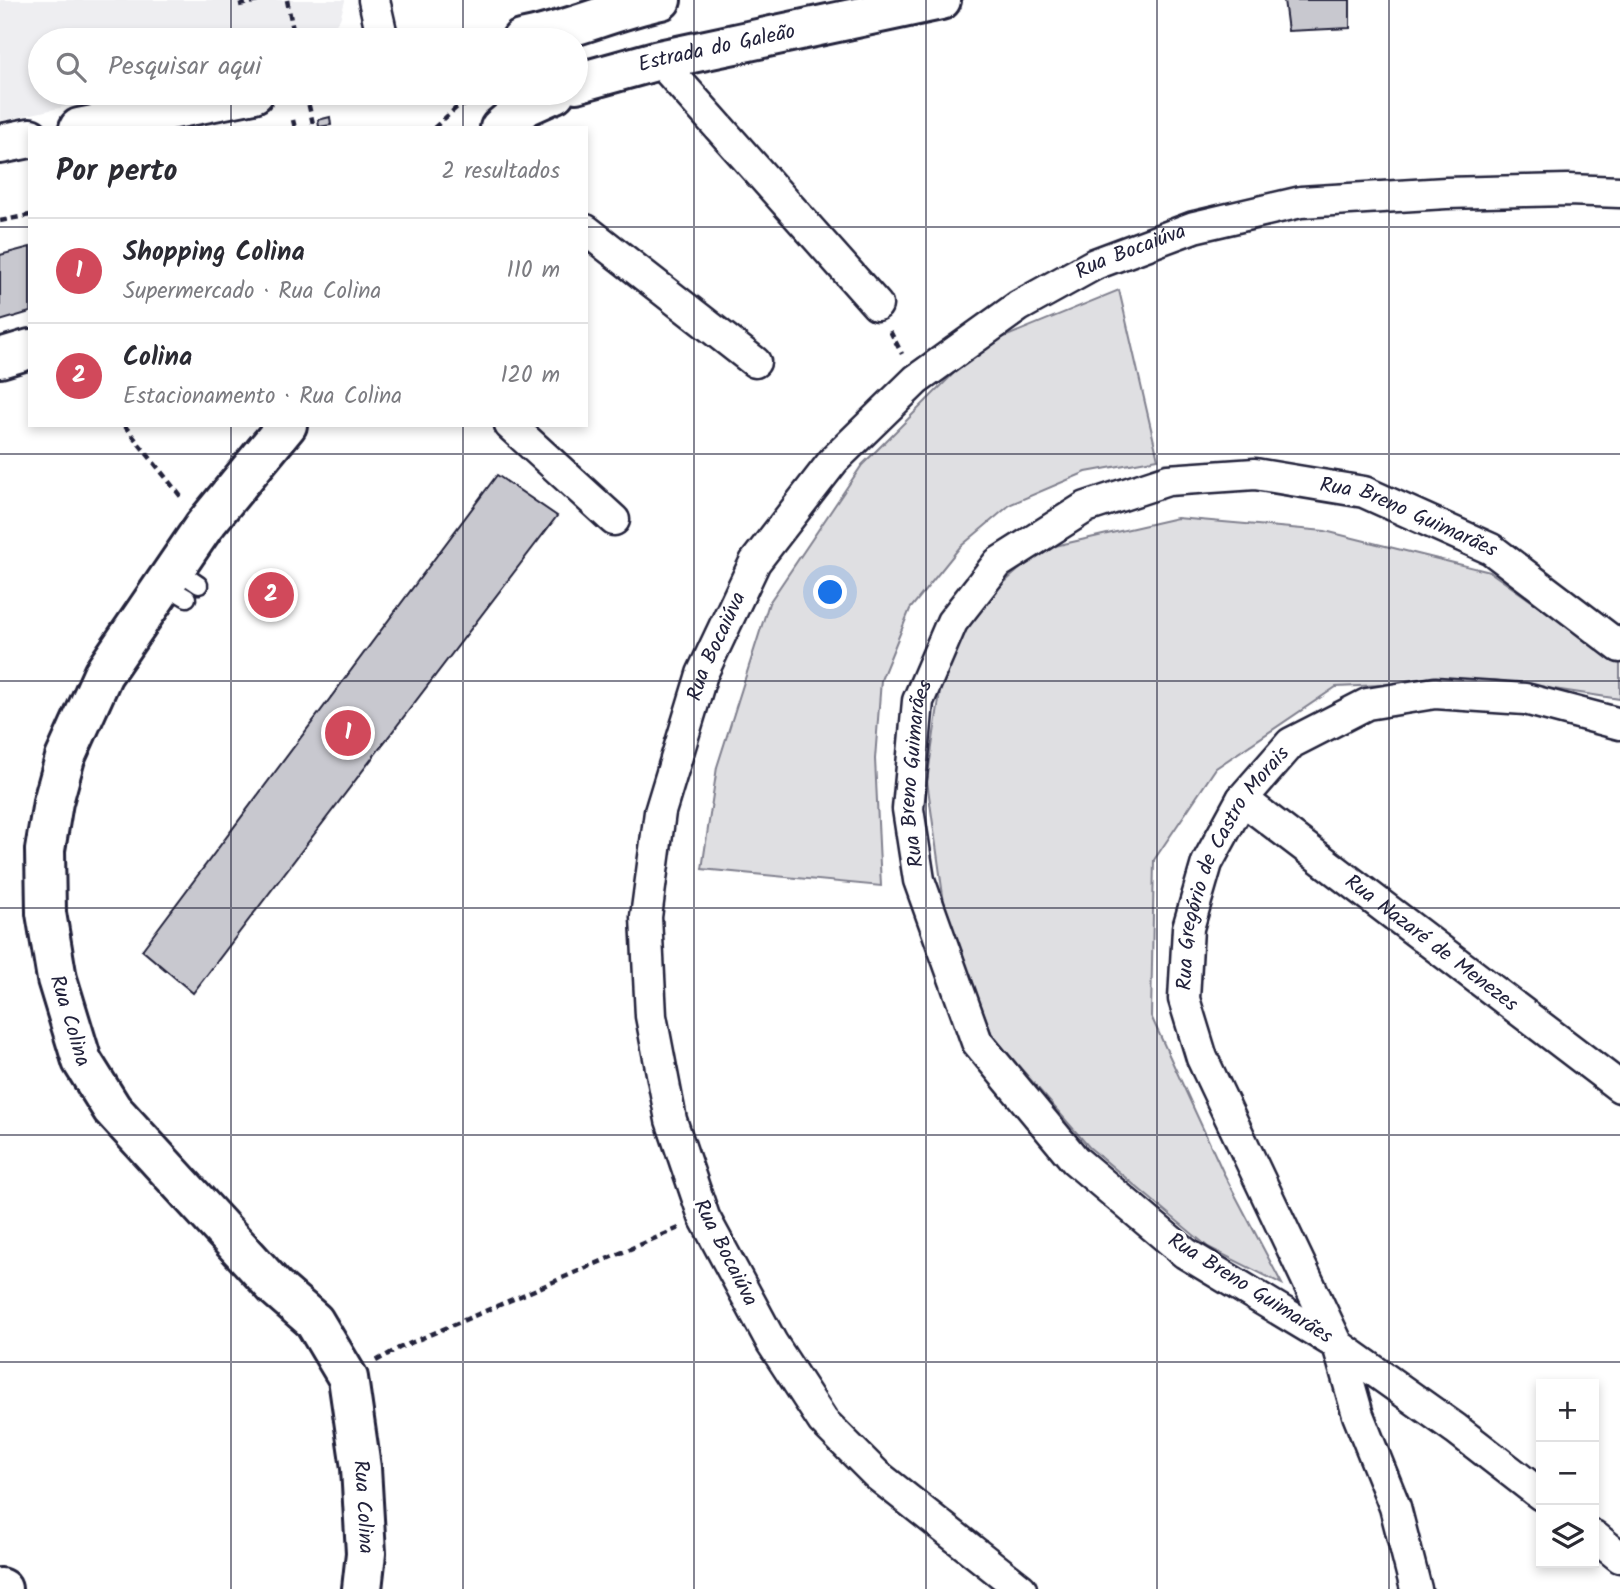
<!DOCTYPE html>
<html lang="pt">
<meta charset="utf-8">
<style>
:root{--surface:#fff;--page:#f2f2f3;--text:#2b2b33;--muted:#7c7c81;--line:#e1e1e2;--accent:#d1495b}
body{margin:0;font-family:Kalam,sans-serif;background:var(--page);color:var(--text)}
.controls{position:absolute;right:21px;bottom:21px;display:grid;overflow:hidden;border-radius:0px;box-shadow:0 4px 10px #0003}
.controls button{width:63px;height:63px;display:grid;place-items:center;padding:0;border:0;border-bottom:2px solid var(--line);background:var(--surface);color:var(--text);font:35px sans-serif}
.you{position:absolute;left:831px;top:593px;width:24px;height:24px;margin:-18px;border:5px solid #fff;border-radius:50%;background:#1a73e8;box-shadow:0 0 0 10px #1a73e833}
.badge{display:grid;place-items:center;width:46px;height:46px;border-radius:50%;background:var(--accent);color:#fff;font-size:23px;font-weight:700}
.pin{position:absolute;translate:-50% -50%;border:4px solid #fff;box-shadow:0 2px 7px #0006}
.list{margin:0;padding:0;list-style:none}
h2{display:flex;justify-content:space-between;align-items:center;height:91px;margin:0;padding:0 28px;font-size:30px}
h2 small{font-size:23px;font-weight:400;color:var(--muted)}
.list li{display:grid;grid-template-columns:46px 1fr auto;gap:21px;align-items:center;box-sizing:border-box;height:105px;padding:0 28px;border-top:2px solid var(--line)}
.list b{display:block;font-size:26px;white-space:nowrap}
.list p{margin:0;font-size:23px;white-space:nowrap;color:var(--muted)}
.list em{font-size:23px;font-style:normal;color:var(--muted)}
.icon{flex:none;width:38px;height:38px;fill:none;stroke:currentColor;stroke-width:2;stroke-linecap:round;stroke-linejoin:round}
.map{position:relative;flex:none;width:1620px;height:1589px;overflow:hidden}
.search{position:absolute;background:var(--surface);box-shadow:0 4px 10px #0003;left:28px;top:28px;width:560px;height:77px;display:flex;align-items:center;gap:18px;box-sizing:border-box;padding:0 24px;border-radius:38px;color:var(--muted);font-size:26px}
.panel{position:absolute;background:var(--surface);box-shadow:0 4px 10px #0003;left:28px;top:126px;width:560px;height:301px;border-radius:0px}
.map>svg:first-child{display:block}
</style>
<div class="map">
<svg width="1620" height="1589" viewBox="0 0 1620 1589">
<rect width="100%" height="100%" fill="#fff"/>
<filter id="ink" filterUnits="userSpaceOnUse"><feTurbulence type="fractalNoise" baseFrequency=".0143" numOctaves="2"/><feDisplacementMap in="SourceGraphic" scale="14" xChannelSelector="R" yChannelSelector="G"/><feConvolveMatrix kernelMatrix="1 2 1 2 8 2 1 2 1" color-interpolation-filters="sRGB"/></filter>
<g filter="url(#ink)">
<path fill="#eeeef1" d="M0,0H345V1L340,19L324,40H40V93H127L0,121Z"/>
<path fill="#dfdfe2" stroke="#80808e" stroke-width="2" d="M1119,290L1158,459L1086,472L1011,504L960,547L910,609L881,680L875,759L881,886L702,869L717,767L769,603L862,465L980,347Z
M1177,518L1325,531L1490,572L1620,663V699L1494,680L1336,687L1216,768L1154,860L1151,1016L1223,1172L1282,1284L1208,1247L1089,1147L992,1035L945,910L927,781L943,672L979,605L1042,549Z"/>
<path fill="#c8c8cf" stroke="#22223b" stroke-width="2" d="M1284,0H1350V28L1288,31Z
M330,117L331,125L319,127L318,120Z
M30,247V312L0,321V255Z
M497,475L557,516L193,993L142,950Z"/>
<g fill="none" stroke-linecap="round" stroke-linejoin="round">
<g stroke="#22223b" stroke-width="21">
<path id="lane" d="M177,570L199,585
M165,585L187,598"/>
</g>
<g stroke="#22223b" stroke-width="35">
<g id="street">
<path d="M374,0L383,40"/>
<path d="M659,60L877,305"/>
<path d="M586,230L755,362"/>
<path d="M510,425L614,520"/>
<path id="s1" d="M1242,799L1620,1087"/>
<path id="s2" d="M1541,1495L1456,1429L1338,1345L1185,1253L1075,1160L977,1042L919,880L908,809L918,701L952,622L998,563L1086,507L1168,480L1255,474L1364,492L1491,549L1620,647"/>
<path d="M1594,1536L1620,1557"/>
<path id="s3" d="M1021,1589L877,1475L823,1421L772,1343L704,1217L671,1120L651,1016L646,917L660,812L702,674L755,562L834,460L916,380L1019,306L1095,264L1194,227L1301,202L1446,193L1568,190L1620,192"/>
<path id="s4" d="M1416,1589L1395,1507L1358,1415L1338,1345L1202,1058L1184,999L1188,928L1207,863L1242,799L1291,743L1367,704L1435,693L1525,699L1620,724"/>
</g>
</g>
<g stroke="#22223b" stroke-width="44">
<g id="secondary">
<path d="M521,40C569,31 613,10 661,0"/>
<path id="s5" d="M576,83L659,60L941,0"/>
<path d="M79,128L254,93"/>
<path d="M500,128L526,106L555,93"/>
<path d="M0,144L30,138"/>
<path d="M0,358L30,349"/>
<path id="s6" d="M287,425L204,526L103,674L65,758L53,802L45,850L46,913L57,979L82,1061L112,1109L275,1287L314,1321L348,1378L361,1468L366,1553L362,1589"/>
<path d="M0,1588L2,1589"/>
</g>
</g>
<path stroke="#22223b" stroke-width="4.5" stroke-dasharray="7 5" stroke-linecap="butt" d="M287,0L295,40
M239,5L262,0
M306,93L314,128
M293,120L295,128
M434,128L456,108L477,101
M0,221L30,215
M890,331L902,354
M124,425L182,498
M376,1361L399,1348L679,1228"/>
<use href="#lane" stroke="#fff" stroke-width="16"/>
<use href="#street" stroke="#fff" stroke-width="30"/>
<use href="#secondary" stroke="#fff" stroke-width="38"/>
</g>
</g>
<path fill="none" stroke="#22223b" stroke-width="2" stroke-opacity="0.55" d="M231,0V40M463,0V40M694,0V1589M926,0V1589M1157,0V1589M1389,0V1589M231,93V128M463,93V128M0,227H30M586,227H1620M231,425V1589M463,425V1589M0,454H1620M0,681H1620M0,908H1620M0,1135H1620M0,1362H1620"/>
<g text-anchor="middle" dominant-baseline="central" stroke-width="7" stroke-linejoin="round" paint-order="stroke">
<g font-size="21" fill="#22223b" stroke="#fff">
<text stroke="none"><textPath href="#s5" startOffset="145">Estrada do Galeão</textPath></text>
<text stroke="none"><textPath href="#s3" startOffset="1673">Rua Bocaiúva</textPath></text>
<text stroke="none"><textPath href="#s2" startOffset="1680">Rua Breno Guimarães</textPath></text>
<text stroke="none"><textPath href="#s3" startOffset="1085">Rua Bocaiúva</textPath></text>
<text stroke="none"><textPath href="#s2" startOffset="1008">Rua Breno Guimarães</textPath></text>
<text stroke="none"><textPath href="#s4" startOffset="779">Rua Gregório de Castro Morais</textPath></text>
<text stroke="none"><textPath href="#s1" startOffset="238">Rua Nazaré de Menezes</textPath></text>
<text stroke="none"><textPath href="#s6" startOffset="670">Rua Colina</textPath></text>
<text transform="translate(725 1253) rotate(63)">Rua Bocaiúva</text>
<text transform="translate(1250 1289) rotate(32)">Rua Breno Guimarães</text>
<text stroke="none"><textPath href="#s6" startOffset="1258">Rua Colina</textPath></text>
</g>
</g>
</svg>
<div class="controls">
<button>+</button>
<button>−</button>
<button><svg class="icon" aria-label="layers" viewBox="0 0 24 24"><path d="M12 4l9 5-9 5-9-5zM3 14l9 5 9-5"/></svg></button>
</div>
<div class="you"></div>
<div class="pin badge" style="left:348px;top:733px">1</div>
<div class="pin badge" style="left:271px;top:595px">2</div>
<div class="search"><svg class="icon" aria-label="search" viewBox="0 0 24 24"><circle cx="10" cy="10" r="6"/><path d="M15 15l6 6"/></svg>Pesquisar aqui</div>
<section class="panel">
<h2>Por perto<small>2 resultados</small></h2>
<ul class="list">
<li><span class="badge">1</span><div><b>Shopping Colina</b><p>Supermercado · Rua Colina</p></div><em>110 m</em></li>
<li><span class="badge">2</span><div><b>Colina</b><p>Estacionamento · Rua Colina</p></div><em>120 m</em></li>
</ul>
</section>
</div>
